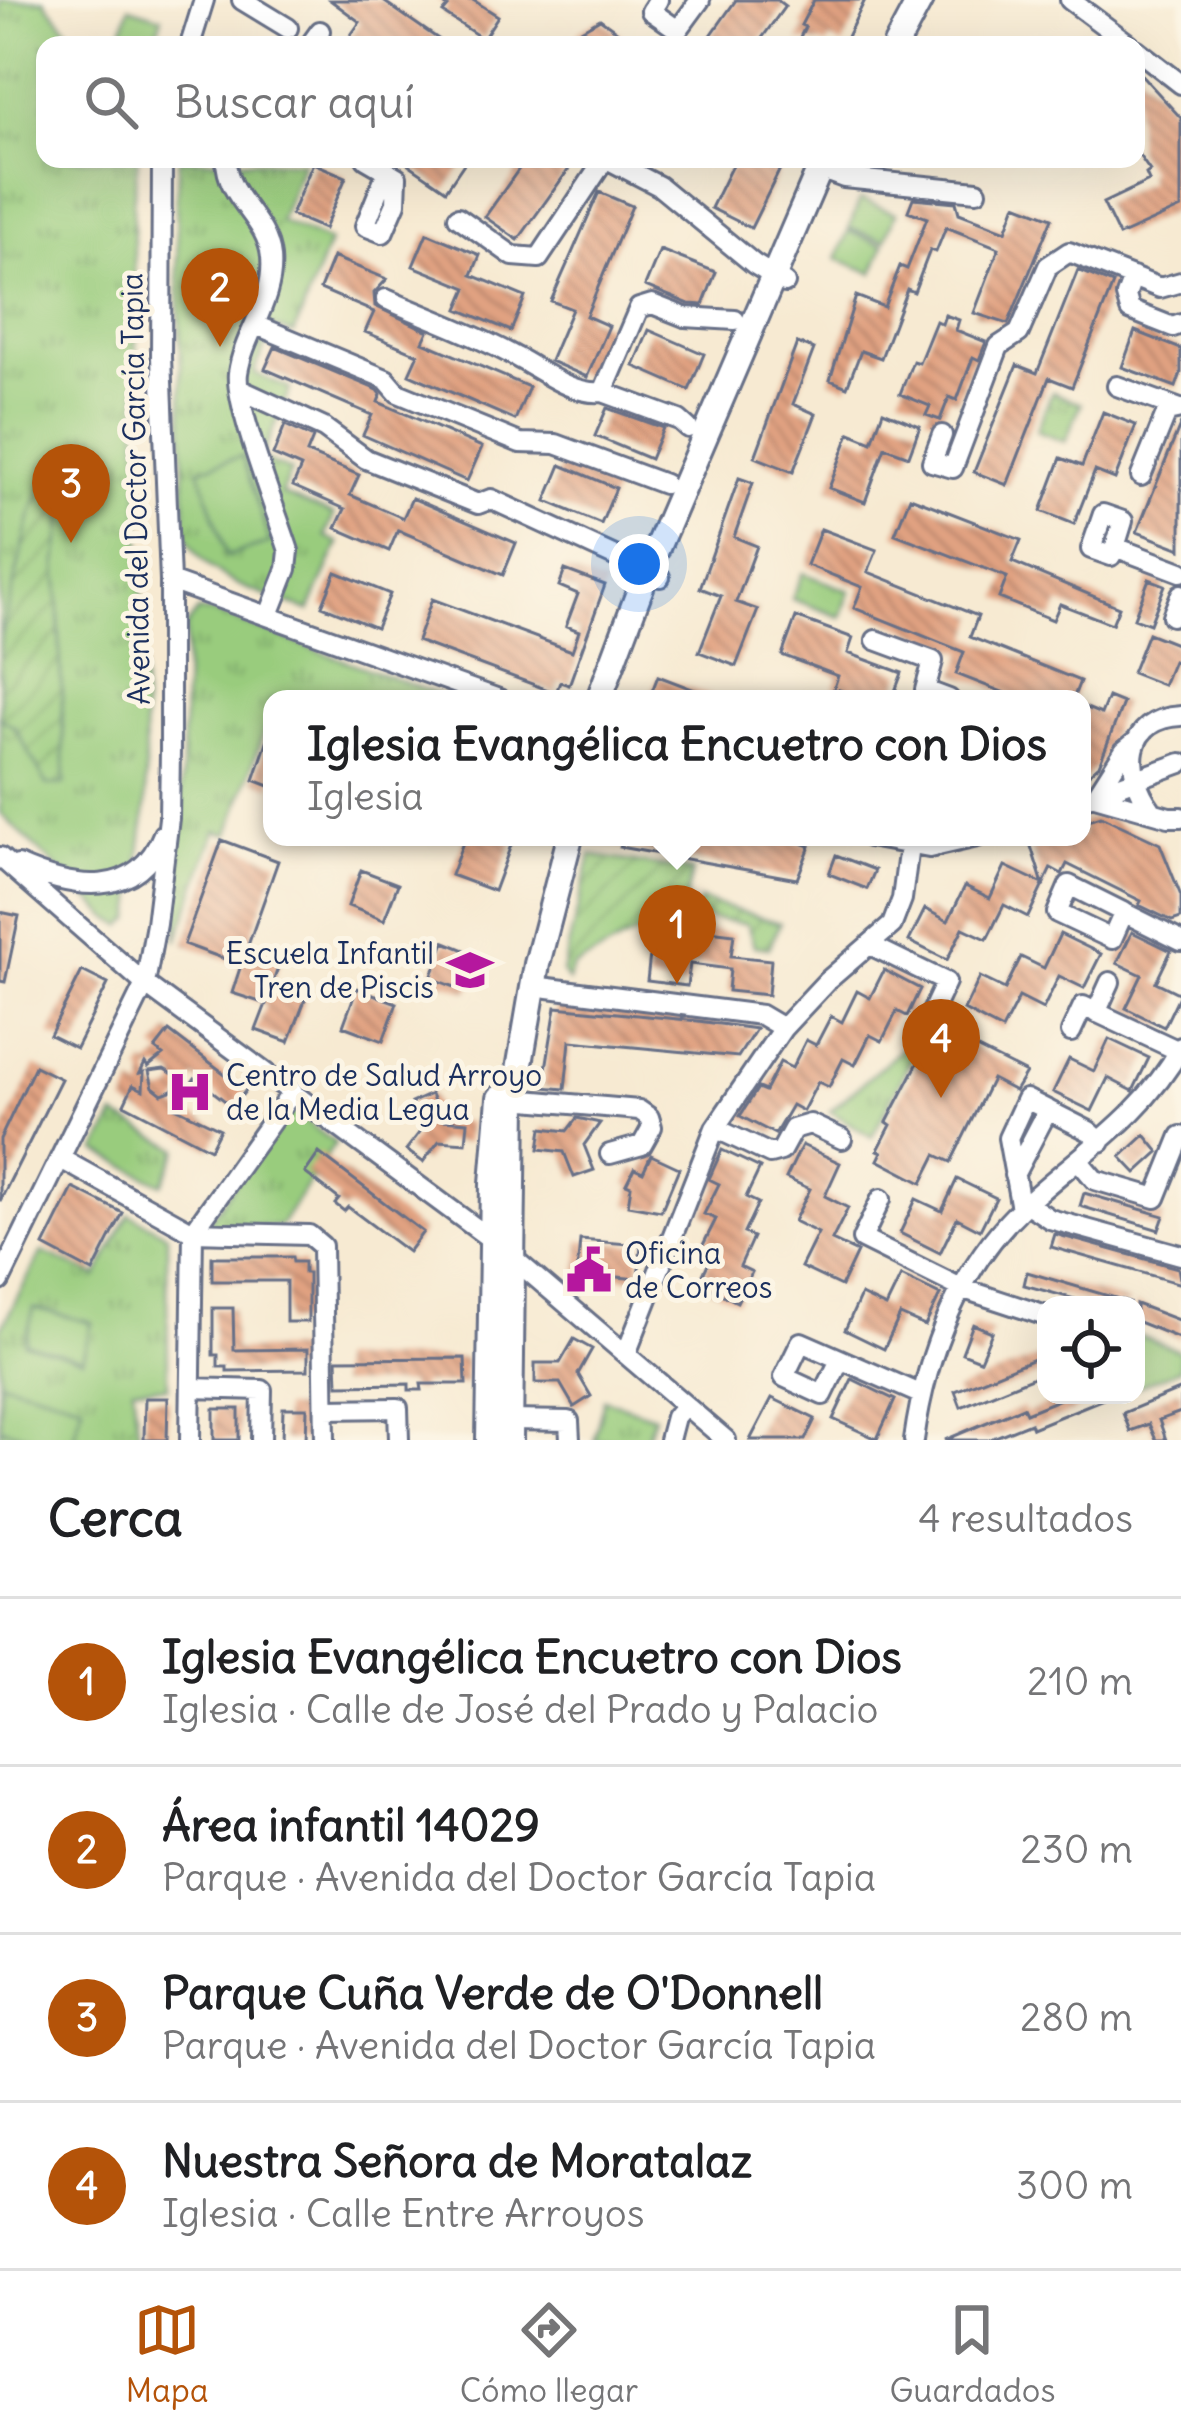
<!DOCTYPE html>
<html lang="es">
<meta charset="utf-8">
<style>
:root{--surface:#fff;--page:#f6f6f6;--text:#202124;--muted:#757577;--line:#e0e0e0;--accent:#b45309}
body{margin:0;font-family:Delius,sans-serif;background:var(--page);color:var(--text)}
.controls{position:absolute;right:36px;bottom:36px;display:grid;overflow:hidden;border-radius:24px;box-shadow:0 12px 48px #0002}
.controls button{width:108px;height:108px;display:grid;place-items:center;padding:0;border:0;border-bottom:3px solid var(--line);background:var(--surface);color:var(--text);font:60px sans-serif}
.you{position:absolute;left:639px;top:564px;width:42px;height:42px;margin:-30px;border:9px solid #fff;border-radius:50%;background:#1a73e8;box-shadow:0 0 0 18px #1a73e833}
.badge{display:grid;place-items:center;width:78px;height:78px;border-radius:50%;background:var(--accent);color:#fff;font-size:39px;font-weight:700}
.pin{position:absolute;translate:-50% -99px;filter:drop-shadow(0 3px 6px #0008)}
.pin::after{content:'';position:absolute;top:63px;width:42px;height:36px;background:inherit;clip-path:polygon(0 0,100% 0,50% 100%)}
.popup{position:absolute;left:263px;top:690px;width:828px;height:156px;box-sizing:border-box;display:grid;place-content:center;border-radius:24px;background:var(--surface);filter:drop-shadow(0 3px 9px #0005);font-size:39px;white-space:nowrap;color:var(--muted)}
.popup b{font-size:45px;color:var(--text)}
.popup::after{content:'';position:absolute;left:50%;top:100%;margin-left:-24px;border:24px solid transparent;border-top-color:var(--surface)}
.list{margin:0;padding:0;list-style:none}
h2{display:flex;justify-content:space-between;align-items:center;height:156px;margin:0;padding:0 48px;font-size:51px}
h2 small{font-size:39px;font-weight:400;color:var(--muted)}
.list li{display:grid;grid-template-columns:78px 1fr auto;gap:36px;align-items:center;box-sizing:border-box;height:168px;padding:0 48px;border-top:3px solid var(--line)}
.list b{display:block;font-size:45px;white-space:nowrap}
.list p{margin:0;font-size:39px;white-space:nowrap;color:var(--muted)}
.list em{font-size:39px;font-style:normal;color:var(--muted)}
.icon{flex:none;width:66px;height:66px;fill:none;stroke:currentColor;stroke-width:2;stroke-linecap:round;stroke-linejoin:round}
.map{position:relative;flex:none;width:1181px;height:1440px;overflow:hidden}
.search{position:absolute;background:var(--surface);box-shadow:0 12px 48px #0002;left:36px;right:36px;top:36px;height:132px;display:flex;align-items:center;gap:30px;box-sizing:border-box;padding:0 42px;border-radius:24px;color:var(--muted);font-size:45px}
.sheet{height:828px;background:var(--surface)}
nav{display:flex;justify-content:space-around;align-items:center;box-sizing:border-box;height:168px;border-top:3px solid var(--line);background:var(--surface);font-size:33px;color:var(--muted)}
nav a{display:grid;justify-items:center;gap:6px}
nav .on{color:var(--accent)}
.map>svg:first-child{display:block}
</style>
<div class="map">
<svg width="1181" height="1440" viewBox="0 0 1181 1440">
<defs>
<pattern id="grass-tufts" width="24" height="20" patternUnits="userSpaceOnUse" patternTransform="scale(3)"><rect width="24" height="20" fill="#99cc7d"/><path d="M3 7l-1-3M5 7V3M7 7l1-3M15 17l-1-3M17 17v-4M19 17l1-3" fill="none" stroke="#7ca66a"/></pattern>
<pattern id="garden-furrows" width="10" height="10" patternUnits="userSpaceOnUse" patternTransform="scale(3)"><rect width="10" height="10" fill="#99cc7d"/><path d="M-1 1l2-2M0 10L10 0M9 11l2-2" fill="none" stroke="#7ca66a"/></pattern>
<pattern id="building-back-hatch" width="6" height="6" patternUnits="userSpaceOnUse" patternTransform="scale(3)"><rect width="6" height="6" fill="#e1a281"/><path d="M-1 5l2 2M0 0l6 6M5-1l2 2" fill="none" stroke="#b6846d"/></pattern>
</defs>
<rect width="100%" height="100%" fill="#fcf5e5"/>
<filter id="ink" filterUnits="userSpaceOnUse"><feTurbulence type="fractalNoise" baseFrequency=".00833" numOctaves="2"/><feDisplacementMap in="SourceGraphic" scale="24" xChannelSelector="R" yChannelSelector="G"/><feConvolveMatrix kernelMatrix="1 2 1 2 8 2 1 2 1" color-interpolation-filters="sRGB"/></filter>
<filter id="wash" filterUnits="userSpaceOnUse"><feTurbulence type="fractalNoise" baseFrequency=".004" numOctaves="4" result="noise"/><feDisplacementMap in="SourceGraphic" scale="48" xChannelSelector="R" yChannelSelector="G"/><feGaussianBlur stdDeviation="2.7" result="paint"/><feColorMatrix in="noise" values="0 0 0 0 0 0 0 0 0 0 0 0 0 0 0 0 0 1.4 0 .05"/><feComposite in="paint" operator="in"/></filter>
<g filter="url(#wash)">
<rect width="100%" height="100%" fill="#f7ead2"/>
<path fill="url(#grass-tufts)" stroke="#5a7e6e" stroke-width="3" d="M0,0H44L81,45H45V159H138L133,204L146,805L132,919L123,926L108,917L0,813Z
M179,159L303,162L280,221L329,242L294,334L273,327L254,373L290,389L261,459L291,471L281,494L334,515L325,536L339,543L309,611C260,592 209,585 186,534L176,205Z
M1052,392L1081,404L1065,442L1036,431Z
M803,573L850,591L841,617L792,599Z
M198,611L215,613L450,699H272V730L265,728L229,834L216,831L177,941L186,627Z
M927,1027L872,1137L830,1111Z
M288,1108L335,1143L280,1226L204,1228Z
M115,1116L179,1149L162,1184L97,1151Z
M129,1214L167,1234L168,1387H133L139,1440H0V1330L42,1252L97,1276Z
M1137,1335L1177,1350L1181,1355L1180,1369L1137,1387Z
M604,1399L654,1416L646,1440H594Z"/>
<path fill="url(#garden-furrows)" stroke="#5a7e6e" stroke-width="3" d="M44,480L67,486L57,562L65,784L47,785L15,727L0,718V642L30,518Z
M591,855L692,871L683,910L573,967L568,981L562,972Z
M700,900L780,923L769,948L754,946L747,924L685,915V911L696,912Z"/>
<path fill="#99cc7d" stroke="#5a7e6e" stroke-width="3" d="M129,7L162,17L154,45H118Z
M860,199L896,213L885,241L849,228Z
M848,231L884,245L873,273L837,259Z
M242,456L270,543L227,556L199,469Z
M34,1308L92,1323L82,1359L25,1343Z
M0,1381L82,1404L73,1440H42L0,1428Z"/>
<g id="blocks">
<path fill="url(#building-back-hatch)" fill-rule="evenodd" d="M330,0H382L447,45H344L360,22Z
M437,0H473L498,16L483,39L443,13L448,7Z
M736,0H777L785,6L757,45H713L707,41Z
M814,0H865L843,45L830,39L827,45L798,41L805,27L801,25Z
M600,19L621,34L617,45H571L579,31Z
M1136,69L1181,118V208L1119,236L1103,203L1149,181L1146,174L1150,171L1136,151Z
M401,159H467L446,190Z
M526,159H576L518,240L485,217Z
M735,159H785L751,228L711,208Z
M313,163L346,177L324,229L291,215Z
M599,192L632,206L586,316L609,326L587,377L550,361L572,309L551,301Z
M913,198L956,202L959,213L1006,231L1016,204L1052,218L1008,324L974,313L999,248L946,227L936,252L930,250L914,292L907,289L881,358L861,351L847,387L830,380L856,296L884,307L900,266L907,269L927,218L908,211Z
M427,233L480,255L472,275L525,297L511,331L458,309L467,288L413,266Z
M660,250L716,272L703,305L689,304L645,286Z
M333,257L387,279L374,293L375,306L428,331L423,342L529,387L515,420L409,374L418,354L365,332L374,312L320,289Z
M1078,270L1113,284L1072,387L1049,378L1007,485L974,472L1017,365L1037,373Z
M945,315L959,320L956,330L986,342L979,360L973,357L957,400L949,397L940,420L926,415L930,406L900,394L913,361L919,363L936,321L942,324Z
M649,330L704,354L689,390L634,366Z
M1135,331L1181,349V373L1176,387L1122,367Z
M797,343L814,349L793,404L816,414L793,472L755,457Z
M275,347L378,390L381,394L378,402L482,447L467,481L363,435L372,415L265,369Z
M607,408L663,428L650,459L595,436Z
M883,411L920,426L909,456L885,447L865,502L829,488L850,433L872,442Z
M1103,412L1136,425L1115,479L1095,471L1074,524L1041,511L1061,458L1082,466Z
M1181,423V549L1137,532Z
M285,425L313,438L307,453L359,475L350,495L403,518L412,498L516,543L503,575L398,530L389,551L336,528L345,509L293,486L301,467L273,455Z
M561,465L616,488L601,524L546,501Z
M739,478L753,483L734,537L757,546L736,602L758,610L736,666L699,652L721,596L700,588Z
M910,497L1021,540L1012,562L1119,607L1112,624L1060,604L1053,620L999,598L1007,577L895,534Z
M821,529L877,550L868,572L978,616L970,637L1080,681L1073,699H1020L956,674L964,652L854,608L862,587L807,565Z
M565,570L605,585L569,685L560,682L556,693L417,641L432,599L572,651L579,631L566,626L578,594L559,586Z
M336,572L390,594L376,628L322,606Z
M1149,579L1165,585L1150,624L1134,618Z
M796,617L853,638L848,653L902,673L892,699H862L834,688L838,676L782,655Z
M1148,633L1181,646V665L1173,661L1163,685L1132,673Z
M658,676L716,698V699H649Z
M1108,697L1123,703L1099,765L1082,780V706L1101,714Z
M270,733H272V787L254,780Z
M1101,816L1160,844L1181,896V918L1172,921L1139,905L1141,901L1067,864L1062,874L1051,868L1028,917L1004,905L987,939L963,928L947,960L909,941L925,909L948,921L965,886L990,898L1005,866L1043,884L1028,837H1082V822Z
M465,837H514L494,891L451,875Z
M623,837H786L810,846L797,879L620,847Z
M222,840L278,861L247,948L281,959L271,988L305,1000L289,1042L256,1030L266,1004L232,993L241,965L184,944Z
M836,855L875,870L867,889L829,874Z
M361,870L398,884L384,920L348,906Z
M0,912L19,916L5,982L0,981Z
M693,929L734,934L731,956L771,960L768,995L728,991L730,969L690,964L687,986L647,981L651,946L691,950Z
M1132,932L1171,951L1156,982L1180,994L1164,1027L1126,1008L1142,975L1117,963Z
M1060,934L1101,954L1084,988L1059,976L1043,1009L1019,997L1002,1030L964,1010L980,977L1005,989L1021,957L1044,968Z
M445,942L482,957L468,992L431,978Z
M884,970L920,989L907,1016L897,1011L882,1041L870,1035L855,1065L843,1059L829,1087L818,1082L803,1111L792,1105L775,1134L740,1116L758,1088L765,1091L780,1062L792,1068L806,1040L816,1045L831,1016L842,1022L857,991L870,998Z
M82,971L108,984L76,1048L50,1035Z
M357,988L397,1003L383,1041L343,1026Z
M556,1007L698,1021L756,1029L738,1057L570,1041L565,1089L543,1087Z
M936,1028L1026,1073L1015,1091L992,1079L951,1162L936,1155L922,1183L878,1160L882,1152L878,1150L891,1125L887,1122Z
M169,1031L246,1090L233,1107L195,1078L175,1107L220,1129L210,1149L124,1104L133,1085L143,1090L144,1072L140,1073L145,1063L148,1067L163,1055L155,1049ZM164,1069L175,1075L177,1083L173,1090L162,1094L153,1087L149,1071Z
M1109,1039L1149,1058L1133,1091L1108,1078L1092,1111L1053,1092L1069,1059L1094,1071Z
M35,1066L61,1079L0,1201V1139Z
M431,1094L442,1120L468,1122L466,1143L439,1141L423,1162L406,1150L423,1128L411,1103Z
M577,1118L600,1123L584,1145L594,1170L574,1177L564,1152L539,1149L542,1128L567,1131Z
M1145,1135L1159,1152L1136,1173L1121,1157Z
M802,1145L840,1163L825,1196L848,1208L832,1240L857,1252L841,1286L801,1267L818,1233L794,1221L810,1189L786,1178Z
M722,1150L760,1168L746,1197L758,1203L744,1233L753,1237L740,1266L752,1272L737,1302L699,1283L713,1253L702,1247L716,1219L704,1214L719,1184L709,1179Z
M319,1153L423,1232L408,1252L348,1207L344,1211L335,1204L339,1199L305,1173Z
M651,1155L679,1168L661,1211L628,1205L631,1186L626,1184L634,1168L643,1172Z
M957,1179L996,1198L980,1230L957,1218L940,1253L900,1233L916,1199L942,1211Z
M73,1188L123,1213L93,1272L44,1246Z
M1084,1193L1164,1216L1159,1230L1080,1206Z
M1055,1234L1178,1268L1181,1284L1051,1247Z
M580,1240L641,1245L638,1279L577,1273Z
M212,1257H292L293,1262H304V1273H308V1322H286V1281H212Z
M1027,1272L1129,1302L1128,1305H1096L1024,1285Z
M901,1276L940,1295L925,1326L900,1315L884,1349L845,1330L861,1295L886,1307Z
M1136,1304L1181,1321V1339L1136,1321Z
M213,1308H233L234,1350L308,1349V1370L227,1371V1367H218V1355H213Z
M973,1324L992,1332L980,1360L962,1353Z
M574,1339L592,1349L578,1374L591,1396L574,1407L560,1383H535V1363H560Z
M1046,1354V1372L961,1407L955,1391Z
M465,1358L466,1384H421L422,1390H409V1384L338,1385L337,1359Z
M852,1379L895,1400L877,1439L833,1419Z
M1181,1389V1412L1159,1420L1166,1440H1156L1149,1424L1130,1431L1123,1413Z
M1070,1395H1113L1032,1428L1030,1423L988,1440H945L1023,1407L1026,1413Z
M145,1398H168L167,1440H144Z
M772,1398L815,1419L805,1440H750Z
M283,1408H307L306,1440H282Z
M214,1409H239V1440H214Z"/>
</g>
</g>
<g filter="url(#ink)">
<use href="#blocks" fill-opacity="0" stroke="#687087" stroke-width="3"/>
<g fill="none" stroke-linecap="round" stroke-linejoin="round">
<g stroke="#687087" stroke-width="24">
<path id="minor" d="M242,0L288,28
M658,0L651,11L678,30L700,0
M1070,0L1130,45
M190,45L204,0
M310,45L320,31
M1136,49L1181,84
M226,159C226,199 267,217 271,257C275,301 244,332 238,373C234,403 278,516 289,551L287,569L269,615
M366,159L397,177L396,203L383,233L365,226L387,171
M607,159L659,186L754,264L785,283
M820,169L844,178L977,191
M458,217L513,256L539,258L605,159
M1133,277L1126,296L1130,310L1173,327L1181,324
M386,299C429,318 475,334 516,357C543,371 571,395 603,392L679,420L688,428
M256,325L386,379L398,393L520,443L556,444L664,484
M1117,386L1180,409
M239,389L324,428L366,459L478,504L491,499L660,577
M603,392L639,308L652,304L685,317L735,320
M942,435L932,462L953,468L999,346L1019,333L1048,266L1069,252L1160,288L1181,282
M1141,476L1167,412L1181,409
M1115,547L1123,521L1103,514L1091,549L1111,556L1115,547L1181,572
M170,581L499,699
M1172,616L1181,594
M876,640L933,661L925,690L949,699
M1098,792L1124,751L1135,742
M1095,796L1169,817H1181
M1082,799L1181,763
M1151,809C1124,772 1123,719 1181,716
M869,837L929,848L977,837
M0,857L145,984L492,1240L726,1440
M18,865C72,889 137,901 163,834
M1124,912L1112,939L1057,913L1069,885L1181,941
M872,946L946,982L930,1016
M533,986L761,1015L783,1028
M1096,1013L1110,982
M1071,1032L1083,1006L1179,1051
M514,1099L639,1110L649,1117L652,1127L642,1145L610,1154
M715,1128L770,1154L781,1151L793,1129L810,1124L842,1139
M61,1159L193,1232L309,1235L322,1246L325,1440
M1078,1160L1095,1180L1156,1198L1181,1136
M1014,1175L1048,1110
M881,1199L862,1239L961,1288L1046,1316
M1026,1203L1050,1219L1181,1255
M1021,1209L1008,1138L1026,1099L1089,1131L1101,1142
M0,1281L145,984L156,924L169,818L170,751V581L161,357L162,159
M626,1354L715,1128L783,1028L827,981L892,925L902,899L909,846
M840,1360L823,1395L784,1377L801,1342L920,1394
M191,1388L262,1390L261,1440
M325,1409L398,1408L399,1440
M510,1420L569,1421L570,1440
M190,1440L193,1232L293,1091
M669,1440L675,1417L685,1405
M914,1440C926,1353 960,1264 1027,1203C1082,1153 1145,1114 1181,1047"/>
</g>
<g stroke="#687087" stroke-width="30">
<path id="major" d="M896,45L920,0
M599,699L647,571L824,159
M489,1440L493,1183L500,1098
M510,1440L514,1099L537,964L570,837"/>
</g>
<use href="#minor" stroke="#fff" stroke-width="18"/>
<use href="#major" stroke="#fff" stroke-width="24"/>
</g>
</g>
<defs>
<g id="school-bare" transform="scale(3.6)"><path d="M0-5L7-2L0 1L-7-2ZM-4 1L0 2.5L4 1V4Q0 6-4 4Z" fill="#b5179e" stroke="#fcf5e5" stroke-width="2.5" paint-order="stroke"/></g>
<g id="hospital-bare" transform="scale(3.6)"><path d="M-5-5h3v3.5h4V-5h3V5h-3V1.5h-4V5h-3Z" fill="#b5179e" stroke="#fcf5e5" stroke-width="2.5" paint-order="stroke"/></g>
<g id="civic-bare" transform="scale(3.6)"><path d="M-.6-6.5H3V-4.5H.6V-3L4-1V1h2V6H-6V1h2V-1L-.6-3ZM-1.2 2.5V6h2.4V2.5Z" fill="#b5179e" stroke="#fcf5e5" stroke-width="2.5" paint-order="stroke"/></g>
</defs>
<g fill-rule="evenodd">
<use href="#school-bare" x="470" y="970"/>
<use href="#hospital-bare" x="190" y="1092"/>
<use href="#civic-bare" x="589" y="1270"/>
</g>
<g text-anchor="middle" dominant-baseline="central" stroke-width="10" stroke-linejoin="round" paint-order="stroke">
<g font-size="30" fill="#1b2f5e" stroke="#fcf5e5">
<text transform="translate(135 489) rotate(-91)">Avenida del Doctor García Tapia</text>
</g>
<g font-size="30" fill="#1b2f5e" stroke="#fcf5e5" text-anchor="start">
<text x="434" y="953" text-anchor="end">Escuela Infantil<tspan x="434" dy="34">Tren de Piscis</tspan></text>
<text x="226" y="1075">Centro de Salud Arroyo<tspan x="226" dy="34">de la Media Legua</tspan></text>
<text x="625" y="1253">Oficina<tspan x="625" dy="34">de Correos</tspan></text>
</g>
</g>
</svg>
<div class="controls">
<button><svg class="icon" aria-label="locate" viewBox="0 0 24 24"><circle cx="12" cy="12" r="6"/><path d="M12 2v4M12 18v4M2 12h4M18 12h4"/></svg></button>
</div>
<div class="you"></div>
<div class="pin badge" style="left:677px;top:984px">1</div>
<div class="popup"><b>Iglesia Evangélica Encuetro con Dios</b>Iglesia</div>
<div class="pin badge" style="left:220px;top:347px">2</div>
<div class="pin badge" style="left:71px;top:543px">3</div>
<div class="pin badge" style="left:941px;top:1098px">4</div>
<div class="search"><svg class="icon" aria-label="search" viewBox="0 0 24 24"><circle cx="10" cy="10" r="6"/><path d="M15 15l6 6"/></svg>Buscar aquí</div>
</div>
<section class="sheet">
<h2>Cerca<small>4 resultados</small></h2>
<ul class="list">
<li><span class="badge">1</span><div><b>Iglesia Evangélica Encuetro con Dios</b><p>Iglesia · Calle de José del Prado y Palacio</p></div><em>210 m</em></li>
<li><span class="badge">2</span><div><b>Área infantil 14029</b><p>Parque · Avenida del Doctor García Tapia</p></div><em>230 m</em></li>
<li><span class="badge">3</span><div><b>Parque Cuña Verde de O'Donnell</b><p>Parque · Avenida del Doctor García Tapia</p></div><em>280 m</em></li>
<li><span class="badge">4</span><div><b>Nuestra Señora de Moratalaz</b><p>Iglesia · Calle Entre Arroyos</p></div><em>300 m</em></li>
</ul>
</section>
<nav>
<a class="on"><svg class="icon" aria-label="map" viewBox="0 0 24 24"><path d="M3 6l6-2 6 2 6-2v14l-6 2-6-2-6 2zM9 4v14M15 6v14"/></svg>Mapa</a>
<a><svg class="icon" aria-label="directions" viewBox="0 0 24 24"><path d="M12 3l9 9-9 9-9-9zM9 14v-3h6M13 9l2 2-2 2"/></svg>Cómo llegar</a>
<a><svg class="icon" aria-label="saved" viewBox="0 0 24 24"><path d="M7 4h10v16l-5-4-5 4z"/></svg>Guardados</a>
</nav>
